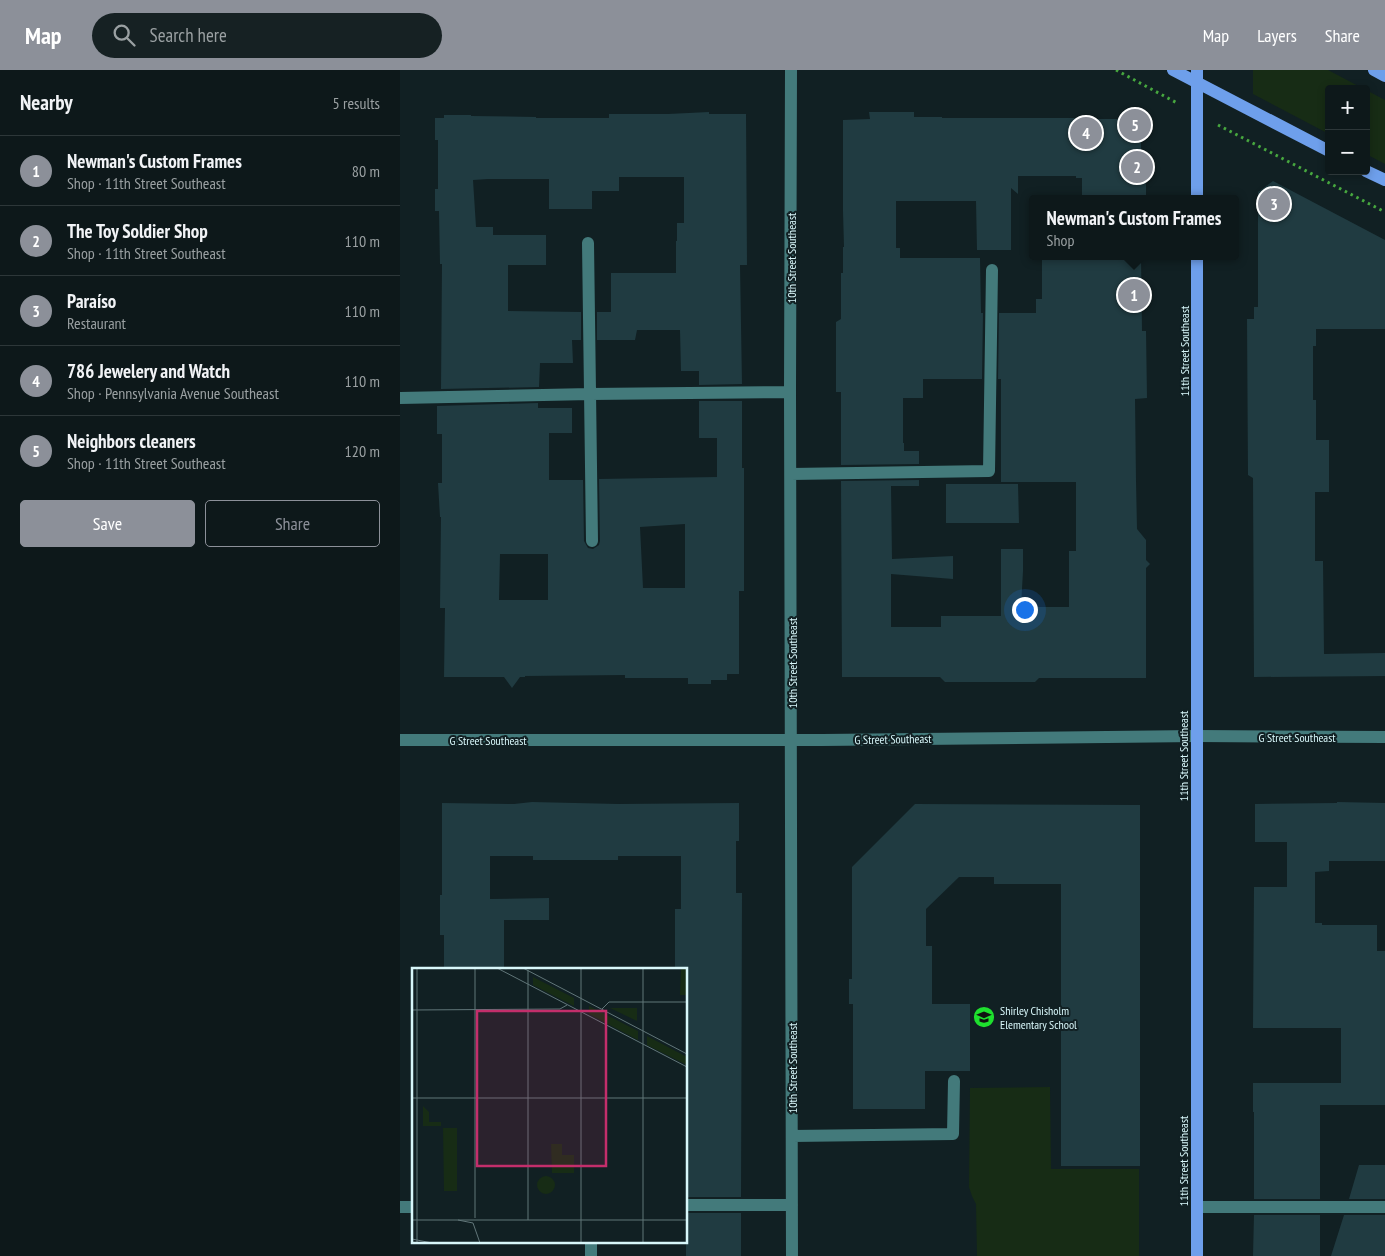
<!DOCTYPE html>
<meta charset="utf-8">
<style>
:root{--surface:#0d181a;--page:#162123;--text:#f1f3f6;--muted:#9aa0a2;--line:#2d3739;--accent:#8c9099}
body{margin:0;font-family:"PT Sans Narrow",sans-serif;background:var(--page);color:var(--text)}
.controls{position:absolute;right:15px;top:15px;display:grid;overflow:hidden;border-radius:5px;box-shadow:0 2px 8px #0003}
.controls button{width:45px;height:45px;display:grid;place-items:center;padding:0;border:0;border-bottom:1px solid var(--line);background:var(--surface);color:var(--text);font:25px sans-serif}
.you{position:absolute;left:624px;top:539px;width:18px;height:18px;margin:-12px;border:4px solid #fff;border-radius:50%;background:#1a73e8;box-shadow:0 0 0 8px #1a73e833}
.badge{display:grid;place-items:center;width:32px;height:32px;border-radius:50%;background:var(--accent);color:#fff;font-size:16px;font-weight:700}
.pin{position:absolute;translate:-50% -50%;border:2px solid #fff;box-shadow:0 1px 5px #0006}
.popup{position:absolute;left:629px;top:125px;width:210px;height:65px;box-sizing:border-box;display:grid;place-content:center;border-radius:5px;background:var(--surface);filter:drop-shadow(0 1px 4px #0005);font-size:16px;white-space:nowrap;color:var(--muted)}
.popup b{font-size:19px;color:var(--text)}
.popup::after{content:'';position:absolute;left:50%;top:100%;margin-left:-10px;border:10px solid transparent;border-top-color:var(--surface)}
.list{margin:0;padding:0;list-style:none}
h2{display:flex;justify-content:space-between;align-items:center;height:65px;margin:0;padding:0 20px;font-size:21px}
h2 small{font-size:16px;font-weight:400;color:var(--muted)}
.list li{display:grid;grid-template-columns:32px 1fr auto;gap:15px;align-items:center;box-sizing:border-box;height:70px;padding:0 20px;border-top:1px solid var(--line)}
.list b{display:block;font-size:19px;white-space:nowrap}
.list p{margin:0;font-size:16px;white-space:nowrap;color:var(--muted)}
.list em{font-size:16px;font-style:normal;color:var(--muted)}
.actions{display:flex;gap:10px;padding:15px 20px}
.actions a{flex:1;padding:11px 0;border:1px solid var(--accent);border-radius:5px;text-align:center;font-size:18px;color:var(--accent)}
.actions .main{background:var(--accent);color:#fff}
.icon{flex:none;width:28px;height:28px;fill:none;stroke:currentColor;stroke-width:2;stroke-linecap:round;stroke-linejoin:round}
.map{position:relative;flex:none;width:985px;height:1186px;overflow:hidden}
header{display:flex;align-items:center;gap:30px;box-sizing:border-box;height:70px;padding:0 25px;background:var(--accent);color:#fff}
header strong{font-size:24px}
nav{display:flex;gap:28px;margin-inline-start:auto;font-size:18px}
.search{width:350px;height:45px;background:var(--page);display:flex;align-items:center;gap:12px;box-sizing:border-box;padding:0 18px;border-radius:28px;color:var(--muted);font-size:19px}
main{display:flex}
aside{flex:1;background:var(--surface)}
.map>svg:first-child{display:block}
</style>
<header>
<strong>Map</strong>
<div class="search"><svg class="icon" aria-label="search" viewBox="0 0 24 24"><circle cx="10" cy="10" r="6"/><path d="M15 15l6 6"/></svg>Search here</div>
<nav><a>Map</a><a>Layers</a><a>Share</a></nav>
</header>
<main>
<aside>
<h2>Nearby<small>5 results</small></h2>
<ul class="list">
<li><span class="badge">1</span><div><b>Newman's Custom Frames</b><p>Shop · 11th Street Southeast</p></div><em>80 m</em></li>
<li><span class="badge">2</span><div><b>The Toy Soldier Shop</b><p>Shop · 11th Street Southeast</p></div><em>110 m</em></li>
<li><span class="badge">3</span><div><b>Paraíso</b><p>Restaurant</p></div><em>110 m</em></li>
<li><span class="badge">4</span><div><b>786 Jewelery and Watch</b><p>Shop · Pennsylvania Avenue Southeast</p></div><em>110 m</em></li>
<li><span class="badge">5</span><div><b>Neighbors cleaners</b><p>Shop · 11th Street Southeast</p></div><em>120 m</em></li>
</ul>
<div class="actions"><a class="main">Save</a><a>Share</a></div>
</aside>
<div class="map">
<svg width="985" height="1186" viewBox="0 0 985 1186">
<rect width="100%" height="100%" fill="#112023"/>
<path fill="#172c15" d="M853,0H928L964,19H929V64L853,24Z
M966,20L985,30V94L966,84Z
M650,1017L651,1099H739V1186H577L576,1134L572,1126L569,1117L570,1018Z"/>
<path fill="#203b41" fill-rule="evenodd" d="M309,42V44H346L347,195H340L342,314L299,315V301H281L280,260H237L235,270H197V242H211V203H276V171H277V153H284V107H219V121H192V139H149V109H88L73,110L76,157H93V165H146V195H108V241L181,242V270H172L173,293H140L139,317L41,319L42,194H40L39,141H35V119H38V70H35V48H44V45H71V46L136,47V48H209V44H268Z
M469,42H514V47H542V48H676V49H741V96L746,99V129H682V108H676V106H618V124L611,118V180H577L576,131H496V178H500V188H580L581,243H583L582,309H523V328H503V373H504V381H519V394L441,395V322H436V252L441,249V203H443V177H444L443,141V50L470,49Z
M873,111L985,170V259H916V276H913V330H916V370H929V422H915V491H923L924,584L985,583V606L854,607L853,408L848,405L847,249H854V237H858V122Z
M642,186H741L742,261H746L747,328L735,329L736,411L737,459L746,470V490L750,494L746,498V608H639L635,612H545L540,607H442L441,411L519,410V416H491L492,489L553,486V509L491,504V557H541V546H601V479H623V501L621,537H669V481H676V412H601V309H598L599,243H636V229H642Z
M299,331H342V398H344V521H339V604H327V610H311V614H288V608H225V605L125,606V607H120L112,618L104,607H44L45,538H40L41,447H40L38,413H42V364H37V336L138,333V338H172V363H149V410H183L184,471L188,478L193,479L199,475L200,471L199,409L317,407V368H299ZM285,454V518H243L240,457ZM100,484H148V530H99Z
M546,414H618L619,453H546Z
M132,732L218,734L339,733V771H336V823H342L341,1127H286V900H275V839H281V786H218V790H133V786H90V829L149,828V850H104V900H44V865H40V825H42V733L114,734Z
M937,732L985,733V791H929V801L915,802V853H922V855H977V881H985V1035H920V1129H854V1042H853V1013H941V958H853L854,817H887V772H855V734L937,733Z
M515,734L740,735V1096H661V814H594V807H559L526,839V876H532V934H570V1001H525V1039H453V934H449V909H452V797Z
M959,1095H985V1129H949Z
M286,1143H341V1186H286Z
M854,1145H920V1186H853Z
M944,1145H985V1186H931Z"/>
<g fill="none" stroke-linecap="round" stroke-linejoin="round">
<path stroke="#47a73f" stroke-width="3" stroke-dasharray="2.5 4" stroke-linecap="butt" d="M716,0L777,33
M818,55L985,142"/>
<path stroke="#437a7b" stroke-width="12" d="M391,0L390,322L392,1186
M188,173L192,471
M0,328L190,324L390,322
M391,404L589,401L592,200
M0,670H422L797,666L985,667
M392,1066L553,1064L554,1011
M286,1135H392
M0,1137H14
M797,1137H985
M191,1172V1186"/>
<path stroke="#6e9feb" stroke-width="12" d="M773,0L929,81
M797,0V129
M974,0L985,6
M966,101L985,110
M797,1186V186"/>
</g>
<defs>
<g id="school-disc" transform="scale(1.125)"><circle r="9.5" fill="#1ee02e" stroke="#112023"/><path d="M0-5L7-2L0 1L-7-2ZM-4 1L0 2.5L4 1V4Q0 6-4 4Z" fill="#111"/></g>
</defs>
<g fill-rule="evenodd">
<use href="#school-disc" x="584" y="947"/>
</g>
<g text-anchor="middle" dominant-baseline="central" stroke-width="4" stroke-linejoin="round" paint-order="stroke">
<g font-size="12" fill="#d8f7fa" stroke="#112023">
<text transform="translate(391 188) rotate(-90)">10th Street Southeast</text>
<text transform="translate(784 281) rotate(-90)">11th Street Southeast</text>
<text transform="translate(392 593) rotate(-90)">10th Street Southeast</text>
<text x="897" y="667">G Street Southeast</text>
<text transform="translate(493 669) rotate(-1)">G Street Southeast</text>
<text x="88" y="670">G Street Southeast</text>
<text transform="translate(783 686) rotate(-90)">11th Street Southeast</text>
<text transform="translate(392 998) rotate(-90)">10th Street Southeast</text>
<text transform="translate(783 1091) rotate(-90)">11th Street Southeast</text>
</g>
<g font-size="12" fill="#d8f7fa" stroke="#112023" text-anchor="start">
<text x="600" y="940">Shirley Chisholm<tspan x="600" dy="14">Elementary School</tspan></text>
</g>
</g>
<g transform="translate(12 898)">
<rect width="275" height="275" fill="#112023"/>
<path d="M269,0H275V27H268ZM121,9L162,30V38L121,17ZM177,38L226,63V72L177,46ZM198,40H225V53ZM235,68L275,89V97L235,77ZM11,138L17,144V154H29V158H11ZM31,160H45V223H32ZM139,176H150V187H162V205H140ZM125 217a9 9 0 1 1 18 0a9 9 0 1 1-18 0Z" fill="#172c15"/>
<path fill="none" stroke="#617679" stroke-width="1" d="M5,0V275M63,0V250M85,0L275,99M111,0L275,86M116,2V252M190,41L197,34H275M0,42L148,41L155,37M0,130H275M0,252H169M46,252L61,255L68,275M169,252H275M0,271L20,275M169,275V0M231,275V0"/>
<path fill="#c42e6b" fill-opacity="0.15" stroke="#c42e6b" stroke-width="2.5" d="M65,43H194V198H65Z"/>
<rect width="275" height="275" fill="none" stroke="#d8f7fa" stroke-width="2.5"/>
</g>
</svg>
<div class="controls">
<button>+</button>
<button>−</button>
</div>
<div class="you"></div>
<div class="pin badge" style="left:734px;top:225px">1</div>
<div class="popup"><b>Newman's Custom Frames</b>Shop</div>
<div class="pin badge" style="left:737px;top:97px">2</div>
<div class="pin badge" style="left:874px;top:134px">3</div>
<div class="pin badge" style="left:686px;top:63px">4</div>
<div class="pin badge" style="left:735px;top:55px">5</div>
</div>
</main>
